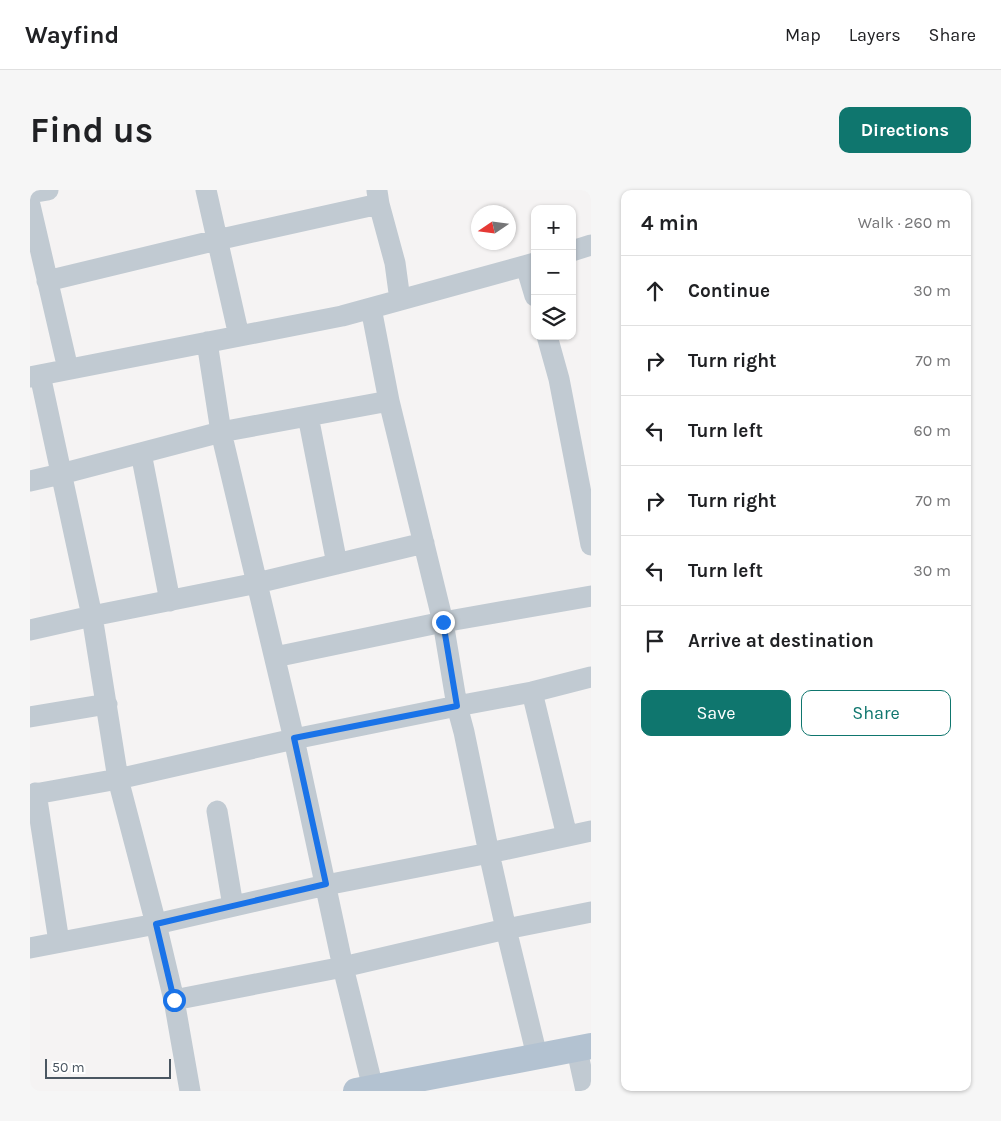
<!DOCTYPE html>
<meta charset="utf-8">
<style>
:root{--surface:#fff;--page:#f6f6f6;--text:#202124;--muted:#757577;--line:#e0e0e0;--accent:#0f766e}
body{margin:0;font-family:Karla,sans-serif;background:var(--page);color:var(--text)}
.controls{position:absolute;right:15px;top:15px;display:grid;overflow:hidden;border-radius:10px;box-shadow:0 1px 4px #0004}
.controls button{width:45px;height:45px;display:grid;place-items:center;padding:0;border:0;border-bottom:1px solid var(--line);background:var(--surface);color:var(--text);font:25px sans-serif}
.compass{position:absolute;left:441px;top:15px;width:45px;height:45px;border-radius:50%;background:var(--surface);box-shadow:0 1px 4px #0004;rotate:257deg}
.scale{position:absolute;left:15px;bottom:12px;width:126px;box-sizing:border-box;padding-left:5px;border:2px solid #4a5661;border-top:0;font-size:14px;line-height:18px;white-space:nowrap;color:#4a5661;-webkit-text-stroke:4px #fff;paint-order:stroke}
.stop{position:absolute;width:15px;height:15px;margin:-11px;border:4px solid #1a73e8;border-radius:50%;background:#fff}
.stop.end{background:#1a73e8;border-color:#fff;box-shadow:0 1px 5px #0008}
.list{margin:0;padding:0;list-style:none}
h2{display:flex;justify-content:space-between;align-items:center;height:65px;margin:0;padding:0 20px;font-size:21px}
h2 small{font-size:16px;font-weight:400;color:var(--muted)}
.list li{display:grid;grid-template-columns:32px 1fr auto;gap:15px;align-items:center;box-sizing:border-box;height:70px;padding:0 20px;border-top:1px solid var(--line)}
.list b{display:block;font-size:19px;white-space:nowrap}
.list em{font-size:16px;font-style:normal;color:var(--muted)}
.actions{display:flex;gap:10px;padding:15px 20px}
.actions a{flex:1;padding:11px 0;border:1px solid var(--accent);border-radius:10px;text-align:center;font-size:18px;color:var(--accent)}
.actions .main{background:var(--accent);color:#fff}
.icon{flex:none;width:28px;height:28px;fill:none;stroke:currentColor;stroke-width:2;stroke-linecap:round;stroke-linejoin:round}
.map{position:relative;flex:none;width:561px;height:901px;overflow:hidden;border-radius:10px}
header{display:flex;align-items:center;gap:30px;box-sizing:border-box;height:70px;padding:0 25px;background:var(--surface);border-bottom:1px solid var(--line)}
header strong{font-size:24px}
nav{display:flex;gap:28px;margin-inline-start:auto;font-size:18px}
.intro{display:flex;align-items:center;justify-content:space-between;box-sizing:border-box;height:120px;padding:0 30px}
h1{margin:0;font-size:35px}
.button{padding:12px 22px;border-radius:10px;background:var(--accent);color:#fff;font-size:18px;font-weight:700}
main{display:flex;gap:30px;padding:0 30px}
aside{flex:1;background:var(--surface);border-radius:10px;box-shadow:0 1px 4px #0004}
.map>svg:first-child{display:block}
</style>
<header>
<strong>Wayfind</strong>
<nav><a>Map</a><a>Layers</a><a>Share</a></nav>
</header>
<div class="intro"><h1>Find us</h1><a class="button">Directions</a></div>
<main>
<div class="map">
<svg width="561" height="901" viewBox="0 0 561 901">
<rect width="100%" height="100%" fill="#f5f3f3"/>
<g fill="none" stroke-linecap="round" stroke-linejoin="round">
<path stroke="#c1cad2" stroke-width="21" d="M176,0L209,146
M347,1L349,14L365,73L370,110
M0,3L18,0
M0,15L38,179
M542,61L561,55
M496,76L505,106
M17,91L187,50L349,14
M341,118L359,211L413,432L427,516L434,542L459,663L476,739L507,866
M517,146L529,189L561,355
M177,152L191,242L264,549L313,777L343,898
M10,185L62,426L88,589L126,734L144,810L160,901
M0,187L312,126L505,73
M278,226L307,374
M111,263L140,411
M0,291L31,284L191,242L359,211
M0,440L62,426L227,393L394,353
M245,467L413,432L561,406
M502,502L537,646
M0,527L77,514
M6,603L29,752
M0,605L88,589L264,549L427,516L502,502L561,487
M187,621L203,716
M0,758L126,734L296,695L459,663L561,641
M144,810L313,777L476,739L561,722
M547,860L556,901"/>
<path stroke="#b3c2d1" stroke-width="26" d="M326,901L561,856"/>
</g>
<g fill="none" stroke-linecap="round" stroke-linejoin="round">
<path stroke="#1a73e8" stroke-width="6" d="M144,810L126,734L296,694L264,548L427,516L413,432"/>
</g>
</svg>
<div class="controls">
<button>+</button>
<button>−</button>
<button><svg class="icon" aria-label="layers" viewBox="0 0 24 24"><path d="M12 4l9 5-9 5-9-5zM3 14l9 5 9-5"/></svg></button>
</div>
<svg class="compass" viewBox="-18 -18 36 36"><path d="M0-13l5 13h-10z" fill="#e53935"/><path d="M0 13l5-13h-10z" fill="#757577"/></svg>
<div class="scale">50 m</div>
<div class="stop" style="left:144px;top:810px"></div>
<div class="stop end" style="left:413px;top:432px"></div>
</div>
<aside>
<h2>4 min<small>Walk · 260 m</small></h2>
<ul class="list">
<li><svg class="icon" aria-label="ahead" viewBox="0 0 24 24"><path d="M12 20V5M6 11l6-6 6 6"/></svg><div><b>Continue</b></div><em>30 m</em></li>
<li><svg class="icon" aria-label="right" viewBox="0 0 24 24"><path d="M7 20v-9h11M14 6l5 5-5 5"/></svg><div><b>Turn right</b></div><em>70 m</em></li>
<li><svg class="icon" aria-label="left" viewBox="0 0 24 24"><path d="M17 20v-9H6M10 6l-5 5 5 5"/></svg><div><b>Turn left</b></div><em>60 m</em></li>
<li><svg class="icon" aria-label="right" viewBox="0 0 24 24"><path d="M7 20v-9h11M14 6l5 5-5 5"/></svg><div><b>Turn right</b></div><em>70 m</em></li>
<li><svg class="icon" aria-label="left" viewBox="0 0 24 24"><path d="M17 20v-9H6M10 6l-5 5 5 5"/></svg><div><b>Turn left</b></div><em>30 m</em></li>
<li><svg class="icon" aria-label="arrive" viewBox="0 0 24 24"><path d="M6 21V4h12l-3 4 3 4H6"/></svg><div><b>Arrive at destination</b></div></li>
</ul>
<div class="actions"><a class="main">Save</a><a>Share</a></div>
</aside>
</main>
